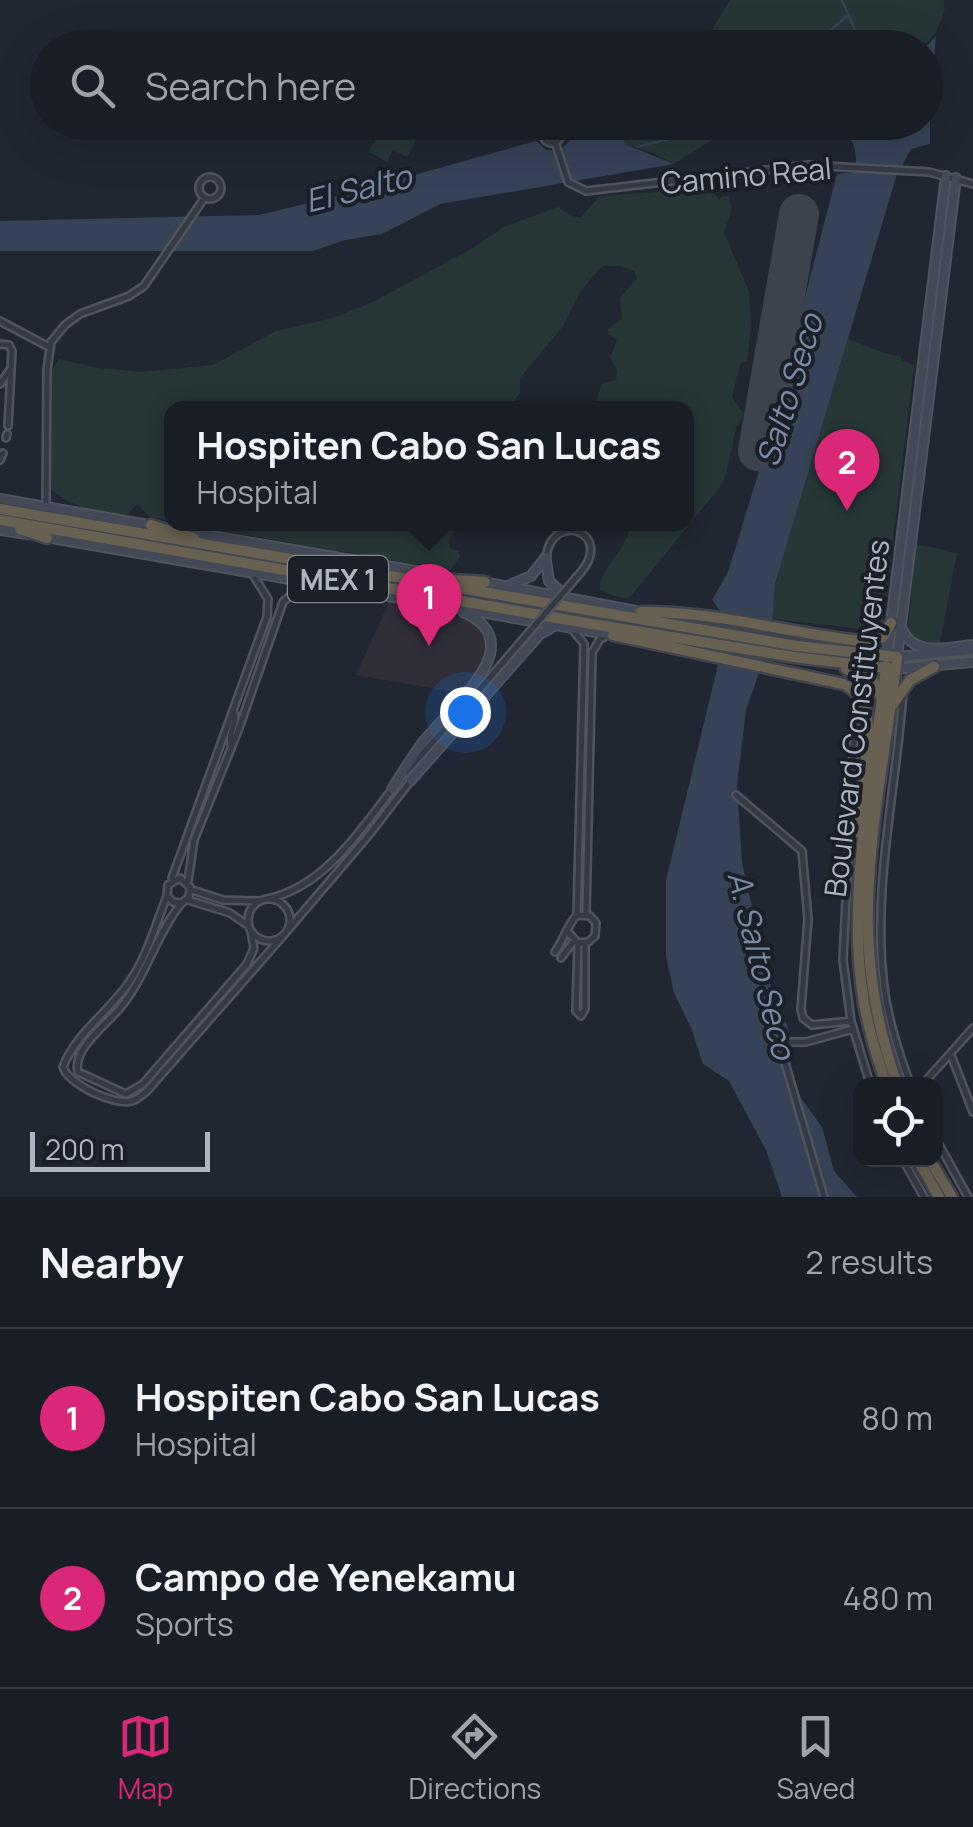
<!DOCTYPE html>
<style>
:root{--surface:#191d26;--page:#262a32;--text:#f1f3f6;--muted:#9fa2a7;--line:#373b43;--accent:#db2777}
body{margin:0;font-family:Manrope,sans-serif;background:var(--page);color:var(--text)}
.controls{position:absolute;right:30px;bottom:30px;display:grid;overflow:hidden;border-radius:20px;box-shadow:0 10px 40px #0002}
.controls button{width:90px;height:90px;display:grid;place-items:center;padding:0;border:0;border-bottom:2px solid var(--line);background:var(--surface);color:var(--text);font:50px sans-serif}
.scale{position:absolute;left:30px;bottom:25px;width:180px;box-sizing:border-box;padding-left:10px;border:5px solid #aeb4c0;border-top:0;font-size:28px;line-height:35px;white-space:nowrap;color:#aeb4c0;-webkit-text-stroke:8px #1a1f28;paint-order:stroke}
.you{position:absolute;left:465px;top:712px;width:35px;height:35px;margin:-25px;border:8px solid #fff;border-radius:50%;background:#1a73e8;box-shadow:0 0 0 15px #1a73e833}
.badge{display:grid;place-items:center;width:65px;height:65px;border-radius:50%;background:var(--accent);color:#fff;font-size:32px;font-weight:700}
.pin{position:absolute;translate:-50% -82px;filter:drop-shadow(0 2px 5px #0008)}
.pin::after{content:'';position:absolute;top:52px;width:35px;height:30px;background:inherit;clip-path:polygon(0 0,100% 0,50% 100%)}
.popup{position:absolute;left:164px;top:401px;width:530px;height:130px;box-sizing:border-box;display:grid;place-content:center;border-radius:20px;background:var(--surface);filter:drop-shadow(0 2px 8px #0005);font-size:32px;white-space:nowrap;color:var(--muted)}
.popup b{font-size:38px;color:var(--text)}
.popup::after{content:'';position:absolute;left:50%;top:100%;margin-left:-20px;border:20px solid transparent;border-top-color:var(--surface)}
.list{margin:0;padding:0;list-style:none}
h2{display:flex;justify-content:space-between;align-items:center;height:130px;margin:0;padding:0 40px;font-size:42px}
h2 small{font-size:32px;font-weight:400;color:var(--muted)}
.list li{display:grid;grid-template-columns:65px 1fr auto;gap:30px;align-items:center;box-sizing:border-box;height:180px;padding:0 40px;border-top:2px solid var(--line)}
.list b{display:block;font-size:38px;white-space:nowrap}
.list p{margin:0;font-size:32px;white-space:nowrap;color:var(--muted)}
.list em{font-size:32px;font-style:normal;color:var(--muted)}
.icon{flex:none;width:55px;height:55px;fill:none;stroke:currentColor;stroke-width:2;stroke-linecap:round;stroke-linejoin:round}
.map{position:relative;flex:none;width:973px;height:1197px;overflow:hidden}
.search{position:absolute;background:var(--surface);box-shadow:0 10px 40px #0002;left:30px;right:30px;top:30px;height:110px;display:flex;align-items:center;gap:25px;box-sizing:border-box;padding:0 35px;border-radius:55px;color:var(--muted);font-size:38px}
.sheet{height:490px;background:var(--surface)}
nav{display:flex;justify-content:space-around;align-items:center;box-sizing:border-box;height:140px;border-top:2px solid var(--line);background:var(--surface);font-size:28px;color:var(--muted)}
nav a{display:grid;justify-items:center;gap:5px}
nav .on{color:var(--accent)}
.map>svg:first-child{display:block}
</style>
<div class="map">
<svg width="973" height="1197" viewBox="0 0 973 1197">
<rect width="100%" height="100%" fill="#212732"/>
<path fill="#302e38" d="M389,602L472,619L478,623L489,641L486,658L460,693L356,675Z"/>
<path fill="#273738" d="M730,0H943C946,10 944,14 940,23C926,58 901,47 869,47L865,44V36H858L848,47L701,48Z
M384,123L398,130L402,123H414L423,127L407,157L393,150L387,162L369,152Z
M626,123H739L674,164L655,154L625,144L622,139Z
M700,189L714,192L719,200L722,196H729L731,210L724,232L749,292L751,325L747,361L740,364L732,397L744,414L736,427L727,471L720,487L630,597L622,598L600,591C598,568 626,554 630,524H686V408H594L602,384L616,380L617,370L610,357L617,340L608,334V329L622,319L620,298L637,278L634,271L621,266H602L580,292L563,326L520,378V393L507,408H172L171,522L149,516L137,504L126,516C102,512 69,508 51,489L52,370L59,359L98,368L142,372L213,365L276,331L333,318L371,303L473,248L504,227L558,207L571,216L581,217L600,196Z
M848,339L887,354L901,356V360L914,365L882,631L772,619L775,584Z
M182,524H459L448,542L451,550H458L460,557L450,570Z
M916,544L957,553L940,643H919L908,631Z"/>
<path fill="#364258" d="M936,36L930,101V144L911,149L896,177L775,584L771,638L746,710L737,785L742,863L770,984L788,1027L791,1072L801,1098L822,1127L834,1171L857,1197H782L766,1150L729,1081L703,1064L692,1030L674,993L666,956V880L717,669L726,619L712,600L728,572L764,455L837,174L855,172C858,149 854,139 836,123L926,122V48L916,47L928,45Z
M601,123H626L622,134L625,144L674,164L440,204L382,234L345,240L313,251H0V221L259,215L350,193L536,141L546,150L558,151L568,143L571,130Z"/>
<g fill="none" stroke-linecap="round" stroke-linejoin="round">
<path stroke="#364258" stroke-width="2.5" d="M842,0L858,37
M811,48L848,15
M637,147L685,135L718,122"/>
<path stroke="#3c434f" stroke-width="40" d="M758,451L799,214"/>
<g stroke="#4f545e" stroke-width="10">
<path id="street" d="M543 134a9 9 0 1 1 18 0a9 9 0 1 1-18 0Z
M555,142L568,182L586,191L809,165L929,172L973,184
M199 188a11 11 0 1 1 22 0a11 11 0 1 1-22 0Z
M0,321L49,347
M0,344L9,345L12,351L8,426
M0,384L10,370
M6,438L7,434
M0,460L3,453
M46,507L47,370L51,342L65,325L80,314L129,296L144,286L205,197
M546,557C553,509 614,533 581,572
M572,629L584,644L577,915
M903,693C896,791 872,888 884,987C888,1020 899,1053 910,1084
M856,698L843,960L851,1021L870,1084
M231,745C227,733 239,722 233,710
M406,772L468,703
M736,795L802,851L808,919L801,1009L803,1018L812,1025L851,1021
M172,878L267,617L268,599L252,573
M188,881L194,840L238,731L283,602L304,584
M192,890L223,900L259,901
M167,896L173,902L182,903L189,897L190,887L180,878L168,885L167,896C156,924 147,956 130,981C111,1010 75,1034 63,1067C68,1084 114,1106 132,1101C138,1099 142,1095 146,1092L282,937
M248 920a21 21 0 1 1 42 0a21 21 0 1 1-42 0Z
M267,899C323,888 360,831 393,788
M188,900L230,913L246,924
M180,905C155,937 146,977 120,1008C106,1025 72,1049 78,1072L126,1094L143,1084L247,964L254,948L251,931
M586,914L592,653L600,639L608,635
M287,931L368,836L412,779
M578,943L576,1011L581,1016
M555,952C563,941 569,922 577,915L590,916L596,923L595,936L588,942L578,943L569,933
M561,958L574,941
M581,1016L585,1009V943
M951,1055L973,1112
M923,1084L973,1028
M936,1139L968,1197
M903,1160L924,1197
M824,1197L779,1042H806L853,1029"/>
</g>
<g stroke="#4f545e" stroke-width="12">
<path id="secondary" d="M956,178L897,657L973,650
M0,499L154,526
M0,530L27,534
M183,531L445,576
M46,537L613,635
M546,561L549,581L564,595
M483,582L641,612
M512,584L531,576L546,557
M902,629C914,658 948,647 973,645
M887,655L946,176
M895,669L973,662
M411,780L540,634L554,626
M392,789C402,773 412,757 423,742C441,720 491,675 491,647C492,629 477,618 463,612"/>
</g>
<g stroke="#3f444e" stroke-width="15">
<path id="highway" d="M0,509L797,646L897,657C888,738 870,820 868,902C866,964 877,1027 897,1084
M0,520L580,622L794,657L895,669
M151,525L194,538
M20,529L47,538
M436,579L485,582
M641,612C719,611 793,635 870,642
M613,635L843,684C893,706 851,789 859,833
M866,643L883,637L891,623
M846,669L872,679L881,696
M893,704L910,680L934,667
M886,1084C877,1058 869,1031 864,1003C845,891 874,777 886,666
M918,1160L939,1197
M930,1160L952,1197"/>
</g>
<use href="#street" stroke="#343943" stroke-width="5"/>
<use href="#secondary" stroke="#434956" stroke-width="8"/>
<use href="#highway" stroke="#686152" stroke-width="10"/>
<g stroke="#4f545e" stroke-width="10" stroke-linecap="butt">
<path id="street-bridge" d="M468,703L581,572"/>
</g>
<use href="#street-bridge" stroke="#343943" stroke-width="5"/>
</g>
<g text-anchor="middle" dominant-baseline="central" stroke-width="8" stroke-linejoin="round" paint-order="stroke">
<rect fill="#1a1f28" stroke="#828792" stroke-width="2.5" x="288" y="556" width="100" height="46" rx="8"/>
<g font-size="28" font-weight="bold" fill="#aeb4c0">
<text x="338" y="579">MEX 1</text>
</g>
<g font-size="30" fill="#aeb4c0" stroke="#1a1f28">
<text transform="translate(746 175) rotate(-5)">Camino Real</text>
<text transform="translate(856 718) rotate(-83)">Boulevard Constituyentes</text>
</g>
<g font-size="32" font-style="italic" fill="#7a89a6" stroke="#1a1f28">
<text transform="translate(358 188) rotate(-14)">El Salto</text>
<text transform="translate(789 390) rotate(-73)">Salto Seco</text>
<text transform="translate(762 965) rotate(76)">A. Salto Seco</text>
</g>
</g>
</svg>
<div class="controls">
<button><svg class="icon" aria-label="locate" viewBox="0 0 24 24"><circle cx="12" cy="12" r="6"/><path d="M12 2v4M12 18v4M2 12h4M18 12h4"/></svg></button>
</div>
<div class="scale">200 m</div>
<div class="you"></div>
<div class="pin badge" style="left:429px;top:646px">1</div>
<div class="popup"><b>Hospiten Cabo San Lucas</b>Hospital</div>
<div class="pin badge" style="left:847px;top:511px">2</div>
<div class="search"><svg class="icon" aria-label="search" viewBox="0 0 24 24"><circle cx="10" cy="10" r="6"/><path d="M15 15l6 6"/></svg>Search here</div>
</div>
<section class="sheet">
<h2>Nearby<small>2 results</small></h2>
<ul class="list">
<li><span class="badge">1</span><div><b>Hospiten Cabo San Lucas</b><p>Hospital</p></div><em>80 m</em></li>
<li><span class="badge">2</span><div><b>Campo de Yenekamu</b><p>Sports</p></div><em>480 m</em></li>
</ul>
</section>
<nav>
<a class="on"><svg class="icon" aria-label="map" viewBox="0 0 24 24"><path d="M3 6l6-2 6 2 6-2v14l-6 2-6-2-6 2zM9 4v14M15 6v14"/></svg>Map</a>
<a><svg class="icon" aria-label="directions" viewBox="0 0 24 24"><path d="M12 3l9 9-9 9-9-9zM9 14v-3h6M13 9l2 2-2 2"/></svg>Directions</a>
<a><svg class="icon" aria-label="saved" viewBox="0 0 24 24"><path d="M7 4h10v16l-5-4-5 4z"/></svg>Saved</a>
</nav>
